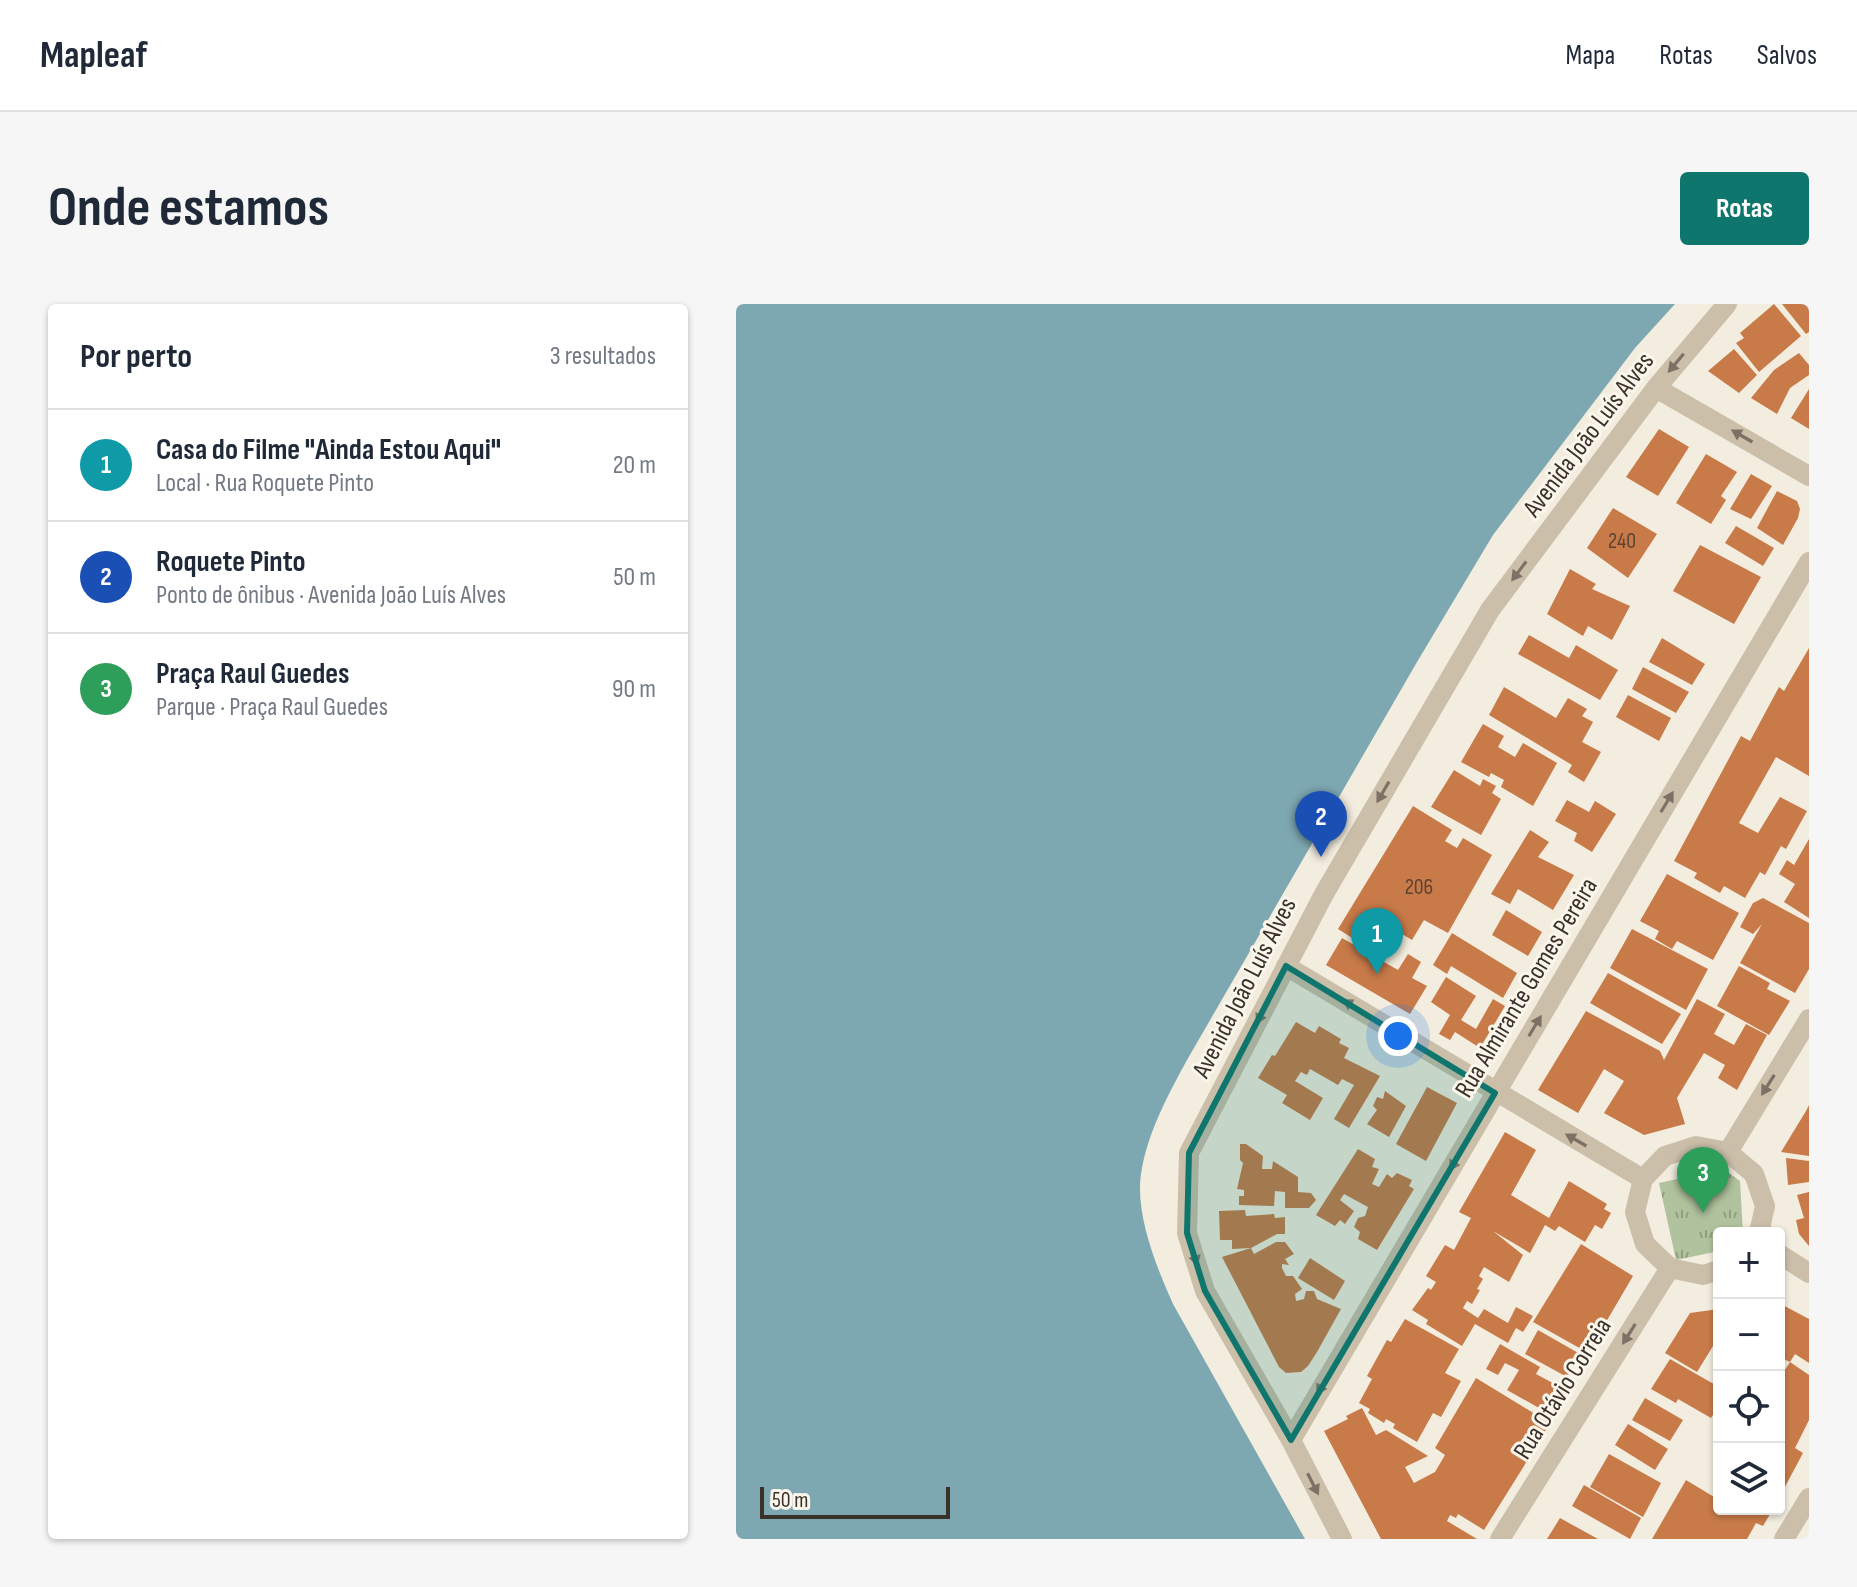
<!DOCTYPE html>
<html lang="pt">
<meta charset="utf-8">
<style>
:root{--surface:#fff;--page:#f6f6f7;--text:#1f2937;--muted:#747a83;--line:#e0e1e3;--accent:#0f766e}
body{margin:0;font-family:"Sofia Sans Condensed",sans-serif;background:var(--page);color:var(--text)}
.controls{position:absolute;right:24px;bottom:24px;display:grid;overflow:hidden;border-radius:8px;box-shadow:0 2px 6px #0004}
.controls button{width:72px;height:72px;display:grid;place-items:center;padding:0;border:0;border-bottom:2px solid var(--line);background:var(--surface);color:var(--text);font:40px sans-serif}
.scale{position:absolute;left:24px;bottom:20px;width:190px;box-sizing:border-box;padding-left:8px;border:4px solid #39312a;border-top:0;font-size:22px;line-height:28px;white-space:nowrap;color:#39312a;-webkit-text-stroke:6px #fbf6ec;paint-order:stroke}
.you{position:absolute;left:662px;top:732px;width:28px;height:28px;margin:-20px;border:6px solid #fff;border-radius:50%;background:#1a73e8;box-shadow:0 0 0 12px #1a73e833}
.badge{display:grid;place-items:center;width:52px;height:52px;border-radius:50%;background:var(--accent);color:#fff;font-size:26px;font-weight:700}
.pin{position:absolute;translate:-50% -66px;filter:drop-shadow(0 2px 4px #0008)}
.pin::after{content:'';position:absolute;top:42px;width:28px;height:24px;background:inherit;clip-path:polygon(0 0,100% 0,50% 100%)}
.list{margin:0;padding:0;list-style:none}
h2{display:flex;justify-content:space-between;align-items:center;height:104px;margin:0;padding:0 32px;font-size:34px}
h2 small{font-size:26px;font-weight:400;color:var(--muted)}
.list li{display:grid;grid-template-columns:52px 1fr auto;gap:24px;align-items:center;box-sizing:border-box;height:112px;padding:0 32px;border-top:2px solid var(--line)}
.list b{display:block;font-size:30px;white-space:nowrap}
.list p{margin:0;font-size:26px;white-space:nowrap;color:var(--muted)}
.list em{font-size:26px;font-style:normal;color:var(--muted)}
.icon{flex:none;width:44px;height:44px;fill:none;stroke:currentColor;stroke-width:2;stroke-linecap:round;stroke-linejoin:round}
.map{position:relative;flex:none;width:1073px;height:1235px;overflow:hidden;border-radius:8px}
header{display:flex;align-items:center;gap:48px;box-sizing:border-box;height:112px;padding:0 40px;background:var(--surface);border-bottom:2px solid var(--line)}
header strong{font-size:38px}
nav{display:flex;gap:44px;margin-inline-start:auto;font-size:28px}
.intro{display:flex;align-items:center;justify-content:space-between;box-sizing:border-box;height:192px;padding:0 48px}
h1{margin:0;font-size:56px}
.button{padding:20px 36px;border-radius:8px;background:var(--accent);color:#fff;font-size:28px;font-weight:700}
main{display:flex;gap:48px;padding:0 48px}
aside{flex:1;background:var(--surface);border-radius:8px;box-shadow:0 2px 6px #0004}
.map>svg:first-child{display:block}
</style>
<header>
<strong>Mapleaf</strong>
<nav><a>Mapa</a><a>Rotas</a><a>Salvos</a></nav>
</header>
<div class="intro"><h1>Onde estamos</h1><a class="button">Rotas</a></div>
<main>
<aside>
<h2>Por perto<small>3 resultados</small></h2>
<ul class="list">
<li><span class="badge" style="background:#0f9aa8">1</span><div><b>Casa do Filme &quot;Ainda Estou Aqui&quot;</b><p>Local · Rua Roquete Pinto</p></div><em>20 m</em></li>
<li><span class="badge" style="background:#1a4fb4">2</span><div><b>Roquete Pinto</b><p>Ponto de ônibus · Avenida João Luís Alves</p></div><em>50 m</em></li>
<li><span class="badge" style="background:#2e9e5b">3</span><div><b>Praça Raul Guedes</b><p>Parque · Praça Raul Guedes</p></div><em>90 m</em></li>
</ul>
</aside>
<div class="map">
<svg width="1073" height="1235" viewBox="0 0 1073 1235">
<defs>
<pattern id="grass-tufts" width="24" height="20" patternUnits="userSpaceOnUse" patternTransform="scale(2)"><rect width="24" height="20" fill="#b1c39e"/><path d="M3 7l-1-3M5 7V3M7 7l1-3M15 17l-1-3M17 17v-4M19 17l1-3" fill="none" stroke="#919f81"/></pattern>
</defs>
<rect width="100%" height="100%" fill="#f3eddf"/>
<path fill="url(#grass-tufts)" d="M987,865L1004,877L1007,929H983V947L940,956L923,879Z"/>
<path fill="#7da7b1" d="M0,0H939L899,44L757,231L681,358L451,756C433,789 413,826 406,864C397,906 420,962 437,1000L569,1235H0Z"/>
<path fill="#c87a49" d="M1038,0L1065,32L1023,68L1000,39L1008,34L1004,29Z
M1046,0H1073V28L1070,30Z
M998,45L1021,71L1003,89L972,67Z
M1063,49L1073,61V71L1054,84L1041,110L1015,94L1038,66Z
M1073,85V125L1055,114Z
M923,125L953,143L922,192L890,173Z
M970,150L1001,168L985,192L990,196L975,220L940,199Z
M1015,170L1036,182L1015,215L994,205Z
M1041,187L1061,197L1064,205L1062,214L1047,241L1021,224Z
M877,204L921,230L892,274L851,244Z
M1000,222L1038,244L1027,262L989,239Z
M964,241L1025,273L998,320L937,287Z
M834,265L860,280L856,285L894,302L876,336L852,322L847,332L811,310Z
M793,331L833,354L840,341L882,366L864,396L782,350Z
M926,334L969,360L956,381L913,358Z
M1073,344V472L1040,453L1003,519L1022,529L1044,493L1071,507L1050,545L1045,542L1029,571L1024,568L1009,594L988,582L984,589L958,574L961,569L938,557L1005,432L1014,437L1043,383L1048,387Z
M907,363L953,388L940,409L896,385Z
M768,383L820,414L832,394L851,405L846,412L857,418L846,438L865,448L848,478L832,468L836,461L753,411Z
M892,391L935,414L923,437L880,413Z
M747,420L768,432L762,443L779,453L787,439L821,459L797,502L765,483L768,476L755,469L753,473L725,458Z
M718,466L744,482L747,475L760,482L756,489L765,495L745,531L695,503Z
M831,496L853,508L859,497L880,510L856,548L838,537L841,529L819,517Z
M677,502L716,526L709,537L721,544L727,534L756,551L712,629L688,616L676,636L664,629L648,654L602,625Z
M794,526L813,538L802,553L838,571L817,606L782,585L774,600L755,590Z
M1073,535V614L1048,598L1059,580L1043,570L1051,556L1058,561Z
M931,570L1003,609L977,656L941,637L936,645L919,635L923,627L904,617Z
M1027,594L1073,619V665L1059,689L1004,659L1026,620L1017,630L1004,623L1017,599Z
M770,606L806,628L792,652L756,631Z
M896,625L972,665L950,706L874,664Z
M716,629L781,669L767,694L715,662L711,670L697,661Z
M606,634L662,666L672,650L685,658L676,674L691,682L674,710L590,661Z
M1003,662L1034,679L1031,685L1054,697L1033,731L981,702Z
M872,669L945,710L926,740L854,699Z
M710,673L740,692L725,716L740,725L757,695L769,702L744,744L719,728L714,736L703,730L714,711L695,698Z
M961,695L989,710L978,730L998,741L1010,720L1031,731L1001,786L982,774L989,761L968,749L941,794L949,820L908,831L868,809L888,777L868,765L842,809L802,786L850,707L924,747L928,756Z
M560,718L579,729L583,722L605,735L603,739L613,744L608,754L644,772L613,824L598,815L618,781L606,775L602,781L574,765L571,771L565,768L559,777L587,794L574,816L546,799L551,791L522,774L536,751L539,752Z
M691,783L721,799L690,857L660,840Z
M649,787L670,802L653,833L631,820L641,806L637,802L641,793L647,795Z
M1073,801V852L1045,848L1070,807Z
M769,828L800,846L775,891L813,914L833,877L871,900L868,905L875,909L866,925L859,921L849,938L823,922L819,927L809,921L794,949L757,927L787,951L773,978L748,963L743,972L747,975L741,985L744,986L736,1000L731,997L727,1004L742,1014L748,1005L772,1019L780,1003L797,1012L787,1028L780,1024L772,1039L739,1020L726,1042L690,1020L692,1016L676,1006L692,984L695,986L700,978L690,972L709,941L718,946L735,914L723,908Z
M504,840H510L527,852L526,865H536L537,857L562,873V888L575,889L580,896L573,904H549V888L539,887L538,902L503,901V892H508V886L501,885L507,859L504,856Z
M622,845L639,855L636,863L643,865L636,880L643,883L651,870L656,874L661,869L676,876L673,882L678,885L641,946L622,935L624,928L618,923L622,914L629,912L632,903L608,890L604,896L618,907L609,920L604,916L599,922L580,911Z
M1050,854L1073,857V878L1052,881Z
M1073,888V942L1063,930L1060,916L1068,914L1061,891Z
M509,906L510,912L538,910L539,914L549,913V930H541L515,944L518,950L540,938H549L558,950L549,955L553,961L546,960V964L550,972H557L566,985L559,990L560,997L568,995L570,987H578L581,995L605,1005L581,1048L572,1062L565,1068L550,1069L543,1063L486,953L515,944L496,945V936H484L483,907Z
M845,940L897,972L870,1018L867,1016L847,1046L797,1018Z
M574,954L609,977L598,996L562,974Z
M1043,999L1073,1015V1059L1059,1050L1054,1058L1045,1054L1048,1048L1043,1045Z
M983,1005V1041L977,1042L961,1068L929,1049L954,1009Z
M669,1015L723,1045L709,1069L725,1077L705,1113L697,1109L681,1138L657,1124L659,1120L650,1115L648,1119L632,1109L634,1105L623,1099L636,1075L631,1072L651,1036L655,1038Z
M802,1026L844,1050L831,1073L789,1050Z
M764,1040L804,1063L800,1070L826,1084L812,1109L771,1086L783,1066L769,1059L762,1071L750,1065Z
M934,1055L983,1083V1101L975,1114L942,1095L940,1099L915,1085Z
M1054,1058L1073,1071V1116L1059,1144L1067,1149L1043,1194V1075Z
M740,1074L814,1119L796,1149L748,1226L722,1210L720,1214L714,1211L711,1217L741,1235H645L588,1127L612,1115L610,1112L626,1104L640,1131L650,1126L692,1152L669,1163L678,1179L699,1168L709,1151L699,1144Z
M909,1094L947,1116L934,1137L896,1116Z
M892,1120L932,1145L919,1166L879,1141Z
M873,1150L925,1179L907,1213L854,1183Z
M950,1176L983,1196V1205H1037L1027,1222L1020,1219L1011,1235H916Z
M848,1181L905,1214L894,1235L836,1202Z
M824,1214L862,1235H811Z"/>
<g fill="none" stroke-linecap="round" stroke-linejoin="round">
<path stroke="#ccbfaa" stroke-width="20" d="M920,84L1073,172
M550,662L907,875
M992,848L1073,715
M1043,950L1073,969
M983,966L967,971L934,964L909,940L899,908L907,875L929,852L960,842L992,848L1018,870L1029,902L1023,929
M555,1136L1073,258
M606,1235L555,1136L469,987L451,929L453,849L588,590L754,306L920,84L991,0
M764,1235L934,964
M1048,1235L1073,1194"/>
</g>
<defs><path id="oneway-solid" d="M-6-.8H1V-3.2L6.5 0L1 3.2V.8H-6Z" transform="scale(2)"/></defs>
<g fill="#7b7164">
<use href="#oneway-solid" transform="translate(940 59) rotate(130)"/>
<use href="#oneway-solid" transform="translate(1006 132) rotate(-150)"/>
<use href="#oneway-solid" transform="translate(783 267) rotate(127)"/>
<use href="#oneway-solid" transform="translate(647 488) rotate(120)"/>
<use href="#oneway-solid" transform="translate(931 498) rotate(-59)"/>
<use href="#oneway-solid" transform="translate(617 702) rotate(-149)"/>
<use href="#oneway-solid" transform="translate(526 709) rotate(117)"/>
<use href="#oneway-solid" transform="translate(799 722) rotate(-59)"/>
<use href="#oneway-solid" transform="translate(1032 781) rotate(122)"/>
<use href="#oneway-solid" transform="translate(840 836) rotate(-150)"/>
<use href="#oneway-solid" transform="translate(720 856) rotate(121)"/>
<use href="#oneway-solid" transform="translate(458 950) rotate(73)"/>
<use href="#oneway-solid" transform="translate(893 1030) rotate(122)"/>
<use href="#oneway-solid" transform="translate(587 1080) rotate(121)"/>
<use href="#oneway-solid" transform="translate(577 1180) rotate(63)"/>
</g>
<path fill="#0f766e" fill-opacity="0.2" stroke="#0f766e" stroke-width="6" stroke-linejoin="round" d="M550,662L759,789L555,1136L469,987L451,929L453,849Z"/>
<g text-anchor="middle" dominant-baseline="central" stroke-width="6" stroke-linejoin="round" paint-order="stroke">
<g font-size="22" fill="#5d4332">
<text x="886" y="237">240</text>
<text x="683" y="583">206</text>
</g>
<g font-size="26" fill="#39312a" stroke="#fbf6ec">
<text transform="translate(853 131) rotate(-53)">Avenida João Luís Alves</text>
<text transform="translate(509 684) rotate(-63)">Avenida João Luís Alves</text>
<text transform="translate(791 684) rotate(-59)">Rua Almirante Gomes Pereira</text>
<text transform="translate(827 1085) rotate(-58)">Rua Otávio Correia</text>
</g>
</g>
</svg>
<div class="controls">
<button>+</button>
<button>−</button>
<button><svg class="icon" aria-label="locate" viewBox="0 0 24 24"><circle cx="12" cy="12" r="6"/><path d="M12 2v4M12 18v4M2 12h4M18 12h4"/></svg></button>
<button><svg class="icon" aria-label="layers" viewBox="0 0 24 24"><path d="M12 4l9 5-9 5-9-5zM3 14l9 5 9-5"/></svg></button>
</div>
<div class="scale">50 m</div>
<div class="you"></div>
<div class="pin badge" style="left:641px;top:670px;background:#0f9aa8">1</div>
<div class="pin badge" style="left:585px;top:553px;background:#1a4fb4">2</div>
<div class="pin badge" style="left:967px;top:909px;background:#2e9e5b">3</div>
</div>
</main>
